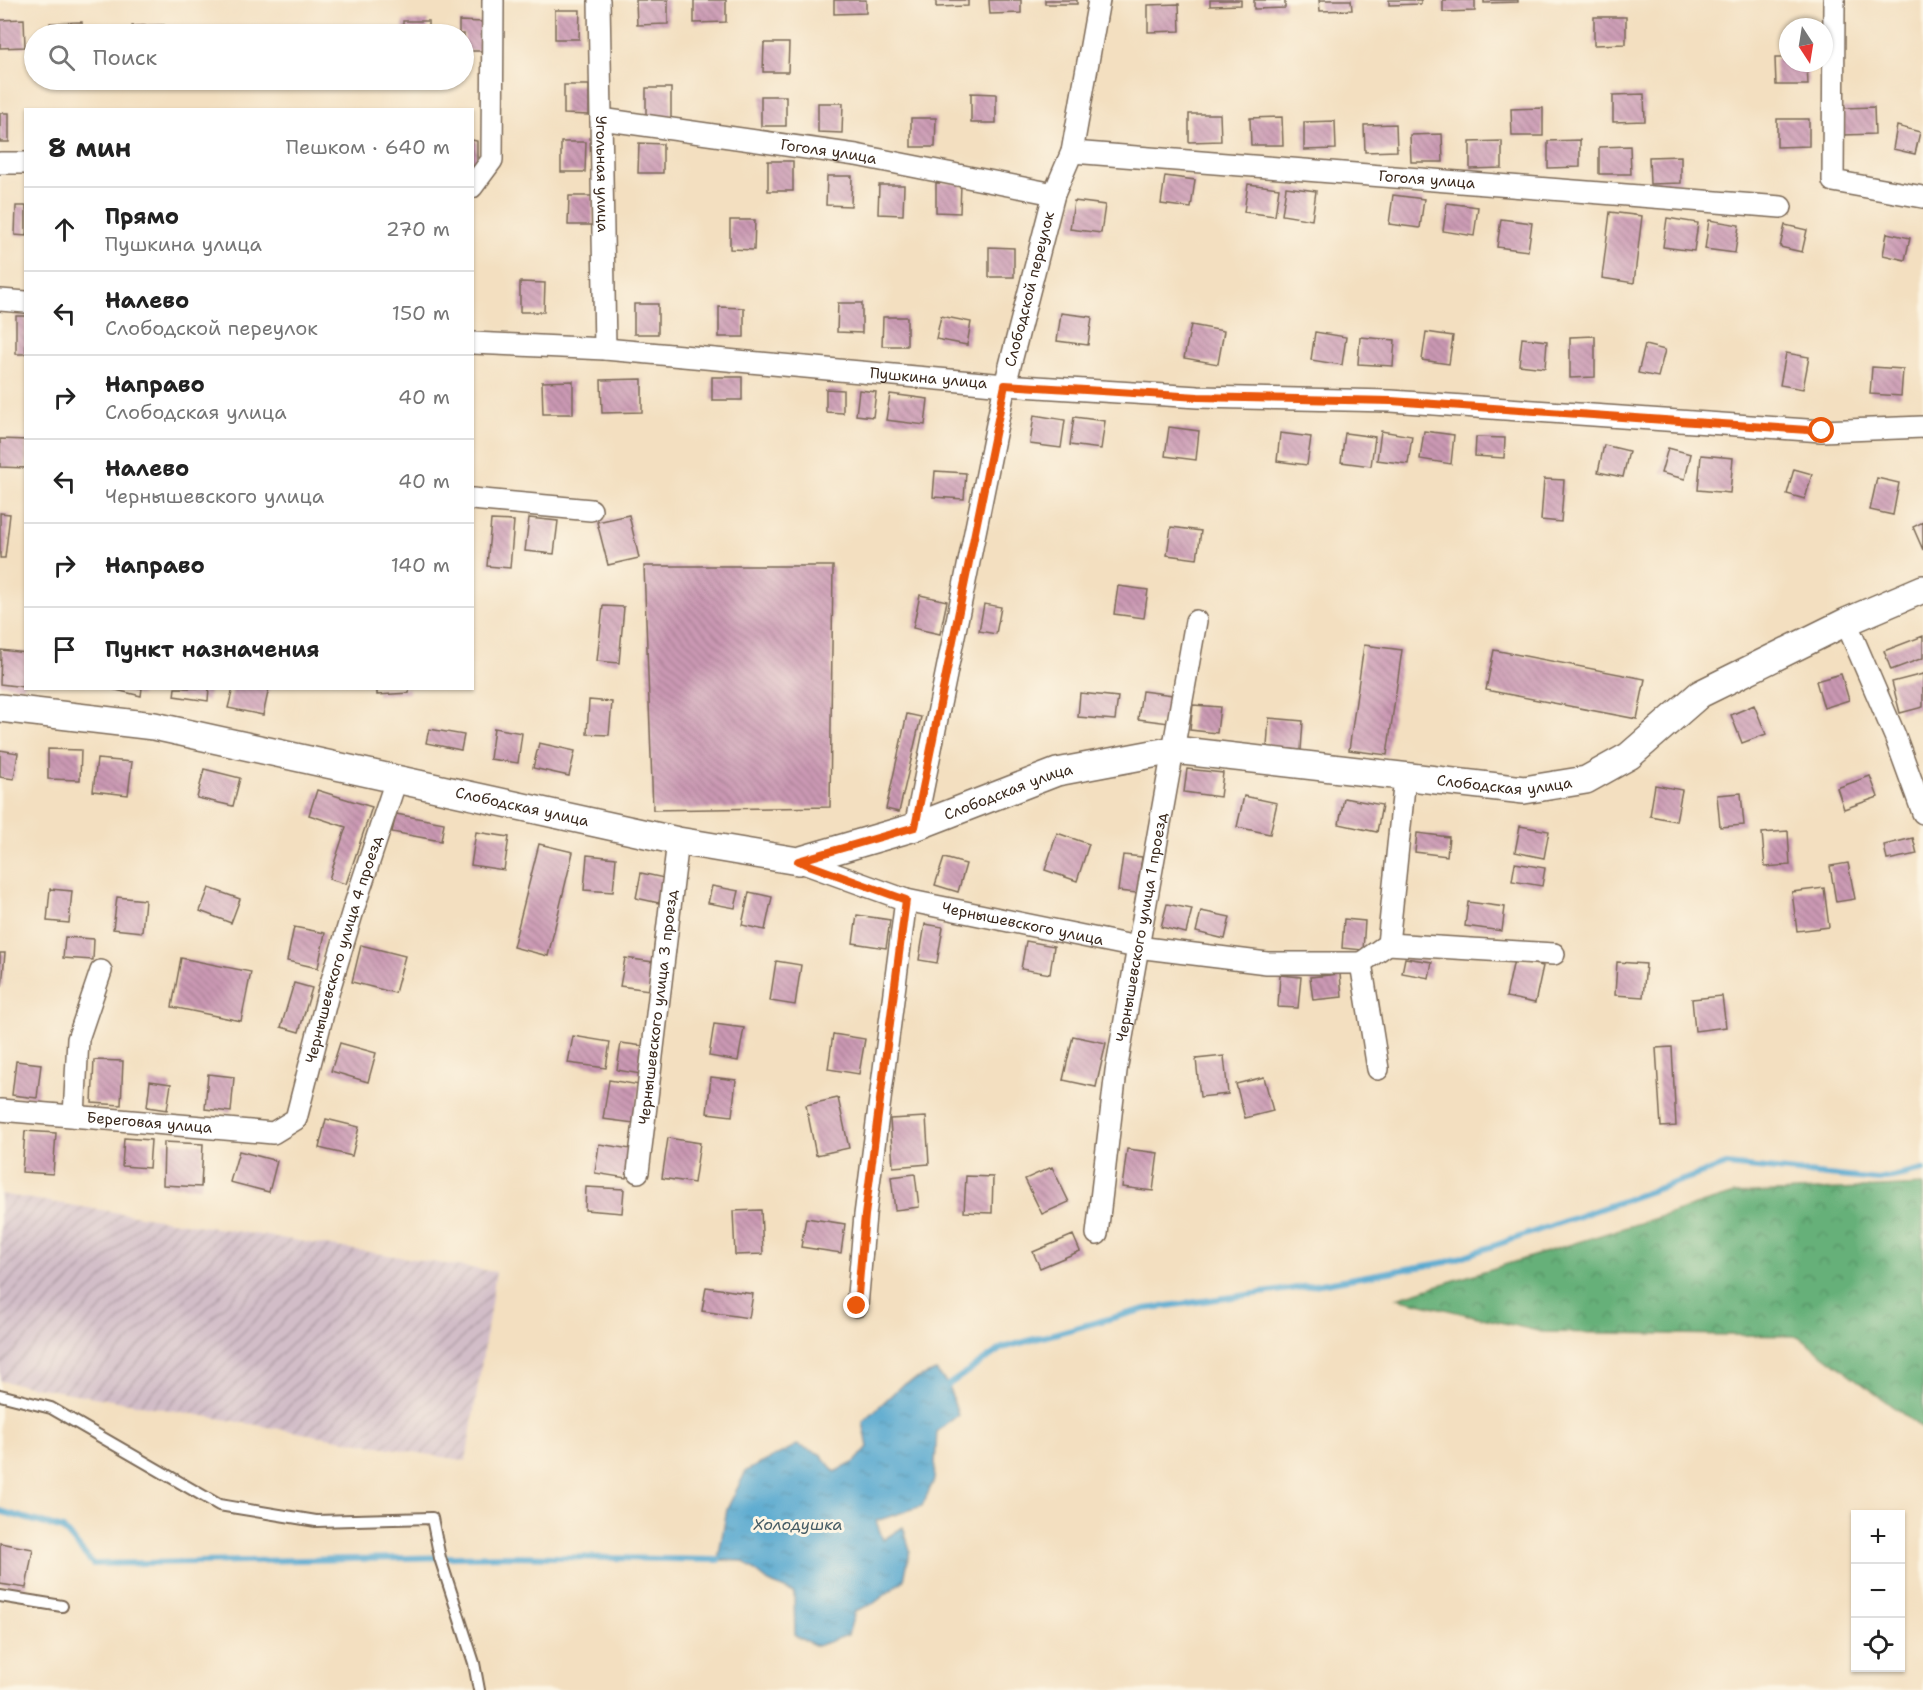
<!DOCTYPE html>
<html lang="ru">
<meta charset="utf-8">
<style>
:root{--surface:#fff;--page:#f2f2f2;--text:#222;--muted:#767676;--line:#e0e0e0}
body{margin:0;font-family:"Shantell Sans",sans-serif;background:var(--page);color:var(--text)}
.controls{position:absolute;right:18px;bottom:18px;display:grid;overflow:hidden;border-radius:0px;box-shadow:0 2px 4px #0004}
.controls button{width:54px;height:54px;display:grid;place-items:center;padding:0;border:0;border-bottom:2px solid var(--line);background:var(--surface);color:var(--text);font:30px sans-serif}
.compass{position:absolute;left:1779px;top:18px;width:54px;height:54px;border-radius:50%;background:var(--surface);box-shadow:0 2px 4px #0004;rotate:168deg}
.stop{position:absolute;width:18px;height:18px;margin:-14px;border:4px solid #ea580c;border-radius:50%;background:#fff}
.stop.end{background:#ea580c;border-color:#fff;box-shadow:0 2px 6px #0008}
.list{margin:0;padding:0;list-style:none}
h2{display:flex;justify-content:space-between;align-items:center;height:78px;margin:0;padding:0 24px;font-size:26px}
h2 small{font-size:20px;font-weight:400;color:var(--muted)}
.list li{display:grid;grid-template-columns:39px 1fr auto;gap:18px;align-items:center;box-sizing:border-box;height:84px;padding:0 24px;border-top:2px solid var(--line)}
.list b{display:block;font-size:22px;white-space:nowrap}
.list p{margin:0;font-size:20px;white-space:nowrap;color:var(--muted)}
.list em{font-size:20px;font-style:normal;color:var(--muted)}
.icon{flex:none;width:33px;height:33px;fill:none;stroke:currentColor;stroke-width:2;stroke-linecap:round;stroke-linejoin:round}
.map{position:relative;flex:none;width:1923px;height:1690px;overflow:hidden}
.search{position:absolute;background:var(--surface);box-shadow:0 2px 4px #0004;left:24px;top:24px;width:450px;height:66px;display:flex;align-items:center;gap:15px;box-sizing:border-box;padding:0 21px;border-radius:33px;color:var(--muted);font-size:22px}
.panel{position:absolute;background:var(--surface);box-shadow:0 2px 4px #0004;left:24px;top:108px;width:450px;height:582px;border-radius:0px}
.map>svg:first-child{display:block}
</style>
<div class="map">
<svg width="1923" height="1690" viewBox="0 0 1923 1690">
<defs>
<pattern id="industrial-furrows" width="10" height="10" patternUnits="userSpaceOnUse" patternTransform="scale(1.5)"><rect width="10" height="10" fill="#d2bdc8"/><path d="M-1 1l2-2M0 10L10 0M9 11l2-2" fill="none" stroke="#ac9aa2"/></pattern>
<pattern id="forest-crowns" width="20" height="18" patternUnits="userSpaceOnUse" patternTransform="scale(1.5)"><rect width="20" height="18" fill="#66b079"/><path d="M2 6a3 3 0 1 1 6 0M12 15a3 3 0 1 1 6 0" fill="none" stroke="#558f63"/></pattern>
<pattern id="water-ripples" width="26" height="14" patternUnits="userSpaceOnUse" patternTransform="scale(1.5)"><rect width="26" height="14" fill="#54a7cf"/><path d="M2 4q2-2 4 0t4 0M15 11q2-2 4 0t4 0" fill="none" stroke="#4788a7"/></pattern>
<pattern id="building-back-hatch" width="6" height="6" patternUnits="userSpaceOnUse" patternTransform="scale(1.5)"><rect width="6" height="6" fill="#cb99b4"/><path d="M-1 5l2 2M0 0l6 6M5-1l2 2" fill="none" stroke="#a67d92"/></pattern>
</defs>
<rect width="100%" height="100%" fill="#fcf5e5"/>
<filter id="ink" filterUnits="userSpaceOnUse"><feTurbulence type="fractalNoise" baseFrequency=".0167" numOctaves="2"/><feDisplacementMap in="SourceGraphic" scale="12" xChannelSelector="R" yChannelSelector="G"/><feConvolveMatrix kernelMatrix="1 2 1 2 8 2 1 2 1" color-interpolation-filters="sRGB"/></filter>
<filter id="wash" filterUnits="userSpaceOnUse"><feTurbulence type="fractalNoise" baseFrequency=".008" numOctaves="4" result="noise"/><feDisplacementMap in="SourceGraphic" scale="24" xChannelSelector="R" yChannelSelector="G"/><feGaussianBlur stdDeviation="1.35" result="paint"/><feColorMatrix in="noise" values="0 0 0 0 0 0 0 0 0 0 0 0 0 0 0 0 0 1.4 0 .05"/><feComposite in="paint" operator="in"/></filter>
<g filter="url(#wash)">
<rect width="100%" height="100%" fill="#f3dfc0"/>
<path fill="url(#industrial-furrows)" d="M0,1194L496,1272L466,1461L0,1381Z"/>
<path fill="url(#forest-crowns)" stroke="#506d4c" stroke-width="1.5" d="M1923,1185V1429L1798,1336L1542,1332L1397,1298L1734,1194Z"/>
<path fill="url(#water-ripples)" stroke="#486876" stroke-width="1.5" d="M936,1371L948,1385L958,1415L937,1432L934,1480L922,1506L876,1521L883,1540L903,1527L910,1550L904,1580L874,1603L855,1611L848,1635L817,1646L795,1636L794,1593L769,1582L743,1561L718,1560L727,1509L746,1471L797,1445L820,1454L835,1472L855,1462L868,1447L863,1422L902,1385Z"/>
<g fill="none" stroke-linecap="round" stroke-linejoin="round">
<path stroke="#54a7cf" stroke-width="6" d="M948,1385L1002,1348L1145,1309L1291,1289L1447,1262L1726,1165L1879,1180L1923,1170
M0,1511L63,1529L93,1564L508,1556L718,1560"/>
</g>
<g id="blocks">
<path fill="url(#building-back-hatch)" d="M636,0H668V24L637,25Z
M694,0H726V22L694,23Z
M834,0H866V13L834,14Z
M936,0H968V6L936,7Z
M989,0H1021V13L990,14Z
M1045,0H1077V4H1045Z
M1210,0H1241V5L1210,6Z
M1254,0H1285V8L1254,9Z
M1319,0H1351L1352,10L1320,11Z
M1389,0H1421V4L1389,5Z
M1443,0H1475V11L1443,12Z
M1484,0H1518V2L1484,3Z
M1179,4L1180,31L1148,32V5Z
M555,10H580L579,39H555Z
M1594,17H1626V44L1594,45Z
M24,19L25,47L0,48V20Z
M403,21H428V34H403Z
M459,21L483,22V51H464V34H459Z
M82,22V34H50V23Z
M164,25V34H132V26Z
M344,26H369V34H344Z
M266,30L267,34H235V31Z
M764,43H789L788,72H763Z
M1775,58H1788V63H1807L1808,85H1776Z
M564,85H589V115L564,114Z
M646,88H671V118L646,117Z
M971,93L996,94V123H971Z
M1644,94L1645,121L1613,122V95Z
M761,96H786V126H761Z
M818,103H843L842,133L818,132Z
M1874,107L1875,134L1843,135V108Z
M1543,108V136H1512L1511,109Z
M0,113H9V142H0Z
M1189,114H1220L1221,141L1189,142Z
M1282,117L1283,145H1251L1250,118Z
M911,118H936L935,147H911Z
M1777,119H1809V146L1777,147Z
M1335,121L1336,149L1304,150V122Z
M1396,124L1397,151L1365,152L1364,125Z
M1897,126L1920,132L1915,154L1893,149Z
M1442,134L1443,162H1411L1410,135Z
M472,140L477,141V170H472Z
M1580,140V167L1548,168V141Z
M1502,141V168L1470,169V142Z
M561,142H586L585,172H561Z
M639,143L663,144V173H638Z
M1630,146L1631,174H1599V147Z
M1681,156V183L1650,184L1649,157Z
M768,161H793V191H768Z
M827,176H852L851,206L826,205Z
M1165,176L1195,180L1191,208L1161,204Z
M936,183H961L960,213L936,212Z
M1248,184L1279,188L1275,216L1244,212Z
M879,185H904L903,215L878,214Z
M1286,187L1316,191L1312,220L1282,215Z
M1393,195L1424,199L1420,228L1389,224Z
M569,196H593V225H568Z
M1074,201L1105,205L1101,233L1070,229Z
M1447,203L1478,207L1474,236L1443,231Z
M16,206H26V236L15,235Z
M1610,212L1642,216L1634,283L1602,278Z
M1667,218L1698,223L1694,251L1663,247Z
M1501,219L1532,223L1528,251L1497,247Z
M730,220H755L754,250L730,249Z
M1709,220L1739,225L1735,253L1705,249Z
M1785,225L1807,230L1802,252L1780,247Z
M1887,233L1910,238L1905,260L1883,255Z
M989,247L1014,248V277H989Z
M520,282L545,283L544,312H520Z
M838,303H862V333L837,332Z
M634,304H658V334H634Z
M719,307L744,308V337H719Z
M1061,313L1092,317L1088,345L1057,341Z
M16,316H26V354H16Z
M941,316L971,322L967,345L936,339Z
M883,317H907V346H882Z
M1191,325L1224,331L1218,364L1184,358Z
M1315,332L1346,337L1342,365L1311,360Z
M1426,332L1453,336L1449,364L1422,360Z
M1595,336V377L1570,378V337Z
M1360,337L1395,340L1393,366L1358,364Z
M1522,338L1547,341L1545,368L1519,365Z
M1645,345L1665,350L1658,377L1638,373Z
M1786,353L1809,357L1803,389L1780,385Z
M1872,367L1903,369L1901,396L1870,394Z
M712,377H742V400H712Z
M642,379V412L602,413L601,380Z
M573,381V414H543L542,382Z
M826,389L843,390V413L826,412Z
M859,390L876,392L873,417L856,415Z
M890,394L928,399L925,425L886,420Z
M1034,415L1065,420L1061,448L1030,444Z
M1074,417L1105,421L1101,449L1070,445Z
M1169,427L1199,431L1196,460L1165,456Z
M1381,431L1412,436L1408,464L1377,460Z
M1424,431L1454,435L1451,464L1420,459Z
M1280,433L1311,437L1307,465L1277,461Z
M1345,433L1375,437L1371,466L1341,462Z
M1476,437L1505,438L1504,458L1475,456Z
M0,439L26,440V468L0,467Z
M1604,445L1629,451L1623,477L1598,472Z
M1668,448L1691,454L1685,479L1661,473Z
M1701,455L1733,458L1730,493L1698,490Z
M1794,469L1812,474L1805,499L1787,494Z
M935,471L966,473L964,499L933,497Z
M1877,478L1899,483L1893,515L1870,510Z
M1544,479L1564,480L1561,522L1541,520Z
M0,513L10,514L5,558H0Z
M629,515L639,558L608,565L597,522Z
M529,518L558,521L554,554L525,551Z
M491,520L514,521L510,568L487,566Z
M1923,522V550L1913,527Z
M1171,527L1201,531L1197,559L1167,555Z
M644,566H833L830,807L653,810Z
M1118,586L1148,590L1144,618L1114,614Z
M920,595L947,601L940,634L913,628Z
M984,604L1001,607L996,634L979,631Z
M603,606L624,607L619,663L597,661Z
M1923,636V658L1891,670L1884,651Z
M1364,645L1402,650L1387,755L1349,750Z
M1,650L26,653L24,687L0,684Z
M1494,650L1645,679L1637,719L1486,690Z
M1841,674L1849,700L1824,708L1816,681Z
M1923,674V707L1900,713L1892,682Z
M108,688H142L141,696Z
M175,688H209L208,701L174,696Z
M233,688H269L263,715L228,708Z
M377,688H409V693L377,695Z
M1142,691L1173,695L1169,723L1138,719Z
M1080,693L1118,697L1115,720L1078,717Z
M589,700L612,702L609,735L587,734Z
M1193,705L1220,707L1217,733L1190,730Z
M1754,705L1766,734L1742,743L1731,715Z
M907,714L921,717L899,812L886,809Z
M1269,718L1303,721L1301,750L1267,747Z
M494,728L522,733L518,763L490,759Z
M429,729L464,735L461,750L426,743Z
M539,743L575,751L569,776L533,768Z
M48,749L81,750L80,780L48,779Z
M0,750L18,753L14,779L0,777Z
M97,759L132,762L128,795L93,791Z
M204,769L240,778L233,806L197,798Z
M1187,769L1223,773L1220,797L1184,792Z
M1870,776L1878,797L1844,809L1837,788Z
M1655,785L1682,790L1676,821L1650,816Z
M317,790L372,807L346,884L329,879L346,827L309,815Z
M1741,793L1744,825L1720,827L1717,795Z
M1244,796L1277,803L1270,834L1237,827Z
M1344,798L1382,805L1377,832L1339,824Z
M396,814L444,823L441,841L392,832Z
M1520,826L1549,831L1544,858L1515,852Z
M1788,831L1790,865L1765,867L1762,833Z
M476,832L509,837L504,870L471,865Z
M1057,833L1089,844L1077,881L1045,870Z
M1417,833L1449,837L1447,856L1415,852Z
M1913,838L1917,854L1887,860L1884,845Z
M539,844L573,852L548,956L513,947Z
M587,855L616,858L613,892L584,890Z
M1123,855L1142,857L1137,893L1118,891Z
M944,858L966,864L958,892L935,885Z
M1515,863L1545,868L1542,886L1512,881Z
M1848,863L1855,899L1836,902L1830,866Z
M641,873L664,878L659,903L636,898Z
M712,886L739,891L735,908L708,903Z
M209,888L240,899L231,923L200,911Z
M1824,888L1829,927L1797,931L1792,892Z
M50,889L72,891L69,923L47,921Z
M749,892L772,897L765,930L742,925Z
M117,897L145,900L142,932L113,929Z
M1468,902L1505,907L1502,931L1465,926Z
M1167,904L1192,909L1186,933L1161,927Z
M1201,911L1230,917L1225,939L1196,932Z
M857,915L890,920L886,948L853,943Z
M1344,919L1365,921L1363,950L1342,948Z
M925,924L943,927L937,963L919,960Z
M294,927L325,933L318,968L287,961Z
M65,937L94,939L93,960L63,958Z
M1026,941L1054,946L1050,974L1021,969Z
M361,945L405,956L395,993L352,982Z
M0,953H5L2,986H0Z
M181,958L251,972L241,1021L172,1007Z
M625,958L653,962L649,990L620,986Z
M1405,958L1432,962L1429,978L1402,973Z
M1514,960L1543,966L1535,1003L1506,997Z
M776,961L801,965L795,1005L770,1001Z
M1617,962L1646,964L1643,997L1615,995Z
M1340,974L1342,997L1313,1000L1310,977Z
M1280,975L1301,977L1298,1008L1278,1007Z
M294,983L312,988L299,1032L281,1027Z
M1722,996L1726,1027L1695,1031L1692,999Z
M714,1024L744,1028L738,1061L709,1056Z
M833,1034L865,1039L859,1074L828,1069Z
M573,1036L610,1042L606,1068L568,1063Z
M1073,1036L1106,1043L1096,1087L1063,1080Z
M340,1043L376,1053L368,1082L331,1071Z
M621,1043L650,1047L646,1075L617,1070Z
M1672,1047L1676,1126L1661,1127L1656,1048Z
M1224,1056L1228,1094L1200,1097L1196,1059Z
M94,1060L123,1061L121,1105L92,1103Z
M16,1061L41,1064L37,1098L12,1095Z
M208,1074L234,1077L231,1112L205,1109Z
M711,1077L736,1080L732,1116L707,1113Z
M1264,1077L1273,1111L1245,1118L1236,1084Z
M609,1080L640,1085L634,1123L603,1119Z
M150,1081L171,1084L167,1110L147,1107Z
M838,1098L849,1148L816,1155L806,1105Z
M926,1117L929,1164L893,1167L890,1119Z
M326,1119L359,1127L352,1156L319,1148Z
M25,1131L56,1133L53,1174L22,1172Z
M124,1138L151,1140L149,1168L122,1166Z
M668,1138L700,1143L694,1183L662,1178Z
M164,1142L203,1144L201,1187L163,1185Z
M599,1144L631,1149L626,1178L595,1173Z
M1127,1149L1158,1153L1153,1191L1122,1187Z
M239,1151L277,1161L269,1192L230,1182Z
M1052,1167L1069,1202L1042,1214L1025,1179Z
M915,1174L919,1207L895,1210L891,1177Z
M966,1176L993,1177L992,1213L964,1212Z
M586,1187L624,1189L622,1213L585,1210Z
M761,1210L763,1254L735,1255L733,1211Z
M806,1218L845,1224L841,1253L801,1247Z
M1073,1235L1080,1251L1040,1268L1033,1252Z
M706,1287L753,1294L749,1318L702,1311Z
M0,1543L33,1549L26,1588L0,1584Z"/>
</g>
</g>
<g filter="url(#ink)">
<use href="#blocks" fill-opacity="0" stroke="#7b6957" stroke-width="1.5"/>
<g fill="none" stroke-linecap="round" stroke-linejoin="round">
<g stroke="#7b6957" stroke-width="14">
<path id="service" d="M0,1395L51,1408L219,1505L316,1521L432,1518L440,1558L474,1663L479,1690
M0,1596L62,1606"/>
</g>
<g stroke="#7b6957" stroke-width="24">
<g id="minor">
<path id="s1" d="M599,0L605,349"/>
<path d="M1834,0L1833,181L1923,197"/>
<path id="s2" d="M601,119L856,155L1054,194"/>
<path id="s3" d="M1072,152L1781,207"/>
<path d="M0,163H26"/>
<path d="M472,187L492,160L493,0"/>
<path d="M0,300L26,302"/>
<path id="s4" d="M472,343L605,349L1005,385L1198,397L1391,401L1822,431L1923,427"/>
<path d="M472,499L591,510"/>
<path d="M1846,622L1895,736L1923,813"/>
<path id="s5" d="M915,827L1005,385L1054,194L1072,152L1099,0"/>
<path id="s6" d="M798,861L906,900L1137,947L1267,963H1361"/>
<path d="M1388,944L1554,954"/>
<path d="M1378,1069L1361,963L1388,944L1405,777"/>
<path id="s7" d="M0,1110L273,1133L296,1119L329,990L355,904L396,780"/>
<path d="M74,1116L78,1039L101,971"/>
<path id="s8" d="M638,1172L678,841"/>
<path id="s9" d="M1097,1234L1116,1071L1196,621"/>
<path d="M857,1306L865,1215L906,900"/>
</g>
</g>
<g stroke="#7b6957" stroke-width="30">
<g id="tertiary">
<path id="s10" d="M0,708L154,726L678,841L798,861L915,827L1057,772L1174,750L1524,790L1586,780L1629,756L1700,694L1846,622L1923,589"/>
</g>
</g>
<use href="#service" stroke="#fff" stroke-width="10"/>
<use href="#minor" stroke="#fff" stroke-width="21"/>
<use href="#tertiary" stroke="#fff" stroke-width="27"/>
</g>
</g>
<g fill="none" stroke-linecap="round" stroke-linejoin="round" filter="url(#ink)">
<path stroke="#ea580c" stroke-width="8" d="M857,1306L865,1215L906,900L798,861L915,827L1005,385L1198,397L1391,401L1822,431"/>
</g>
<g text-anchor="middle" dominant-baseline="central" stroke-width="6" stroke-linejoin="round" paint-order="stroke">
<g font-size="15" fill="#3b2a1e" stroke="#fcf5e5">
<text stroke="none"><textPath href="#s2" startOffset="230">Гоголя улица</textPath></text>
<text stroke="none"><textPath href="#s1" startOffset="174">Угольная улица</textPath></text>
<text stroke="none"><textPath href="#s3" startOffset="356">Гоголя улица</textPath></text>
<text stroke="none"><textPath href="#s5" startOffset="550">Слободской переулок</textPath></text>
<text stroke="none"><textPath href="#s4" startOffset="458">Пушкина улица</textPath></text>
<text stroke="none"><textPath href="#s10" startOffset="1539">Слободская улица</textPath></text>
<text stroke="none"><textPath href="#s10" startOffset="1035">Слободская улица</textPath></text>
<text stroke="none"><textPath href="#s10" startOffset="532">Слободская улица</textPath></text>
<text stroke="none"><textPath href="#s6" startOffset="234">Чернышевского улица</textPath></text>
<text stroke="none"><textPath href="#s9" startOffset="310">Чернышевского улица 1 проезд</textPath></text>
<text stroke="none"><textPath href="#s7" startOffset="477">Чернышевского улица 4 проезд</textPath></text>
<text stroke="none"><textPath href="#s8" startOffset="166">Чернышевского улица 3 проезд</textPath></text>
<text stroke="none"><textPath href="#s7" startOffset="150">Береговая улица</textPath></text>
</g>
<g font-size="16" font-style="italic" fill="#455c65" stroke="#fcf5e5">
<text x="798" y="1524">Холодушка</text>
</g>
</g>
</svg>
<div class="controls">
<button>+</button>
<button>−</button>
<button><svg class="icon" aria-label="locate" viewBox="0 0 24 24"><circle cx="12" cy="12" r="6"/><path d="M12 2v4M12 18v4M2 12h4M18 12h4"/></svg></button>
</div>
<svg class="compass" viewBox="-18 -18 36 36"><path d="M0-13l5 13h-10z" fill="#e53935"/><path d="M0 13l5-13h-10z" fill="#767676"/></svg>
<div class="stop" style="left:1822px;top:431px"></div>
<div class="stop end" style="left:857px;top:1306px"></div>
<div class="search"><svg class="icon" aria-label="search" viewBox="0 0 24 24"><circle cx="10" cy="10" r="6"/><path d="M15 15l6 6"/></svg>Поиск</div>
<section class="panel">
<h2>8 мин<small>Пешком · 640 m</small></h2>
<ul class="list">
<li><svg class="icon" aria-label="ahead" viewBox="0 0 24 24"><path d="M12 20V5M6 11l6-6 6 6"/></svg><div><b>Прямо</b><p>Пушкина улица</p></div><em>270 m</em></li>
<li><svg class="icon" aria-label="left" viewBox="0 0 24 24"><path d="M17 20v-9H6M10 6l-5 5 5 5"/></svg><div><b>Налево</b><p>Слободской переулок</p></div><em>150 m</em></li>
<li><svg class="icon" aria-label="right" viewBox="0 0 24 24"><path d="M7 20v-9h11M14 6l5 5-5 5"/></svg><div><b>Направо</b><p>Слободская улица</p></div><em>40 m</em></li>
<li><svg class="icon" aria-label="left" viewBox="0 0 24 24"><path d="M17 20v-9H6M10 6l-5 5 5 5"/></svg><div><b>Налево</b><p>Чернышевского улица</p></div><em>40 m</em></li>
<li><svg class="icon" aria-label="right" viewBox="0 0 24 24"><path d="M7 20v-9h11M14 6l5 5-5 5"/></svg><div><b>Направо</b></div><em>140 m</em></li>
<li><svg class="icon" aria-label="arrive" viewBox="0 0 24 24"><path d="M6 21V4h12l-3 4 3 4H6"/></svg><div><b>Пункт назначения</b></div></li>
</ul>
</section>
</div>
